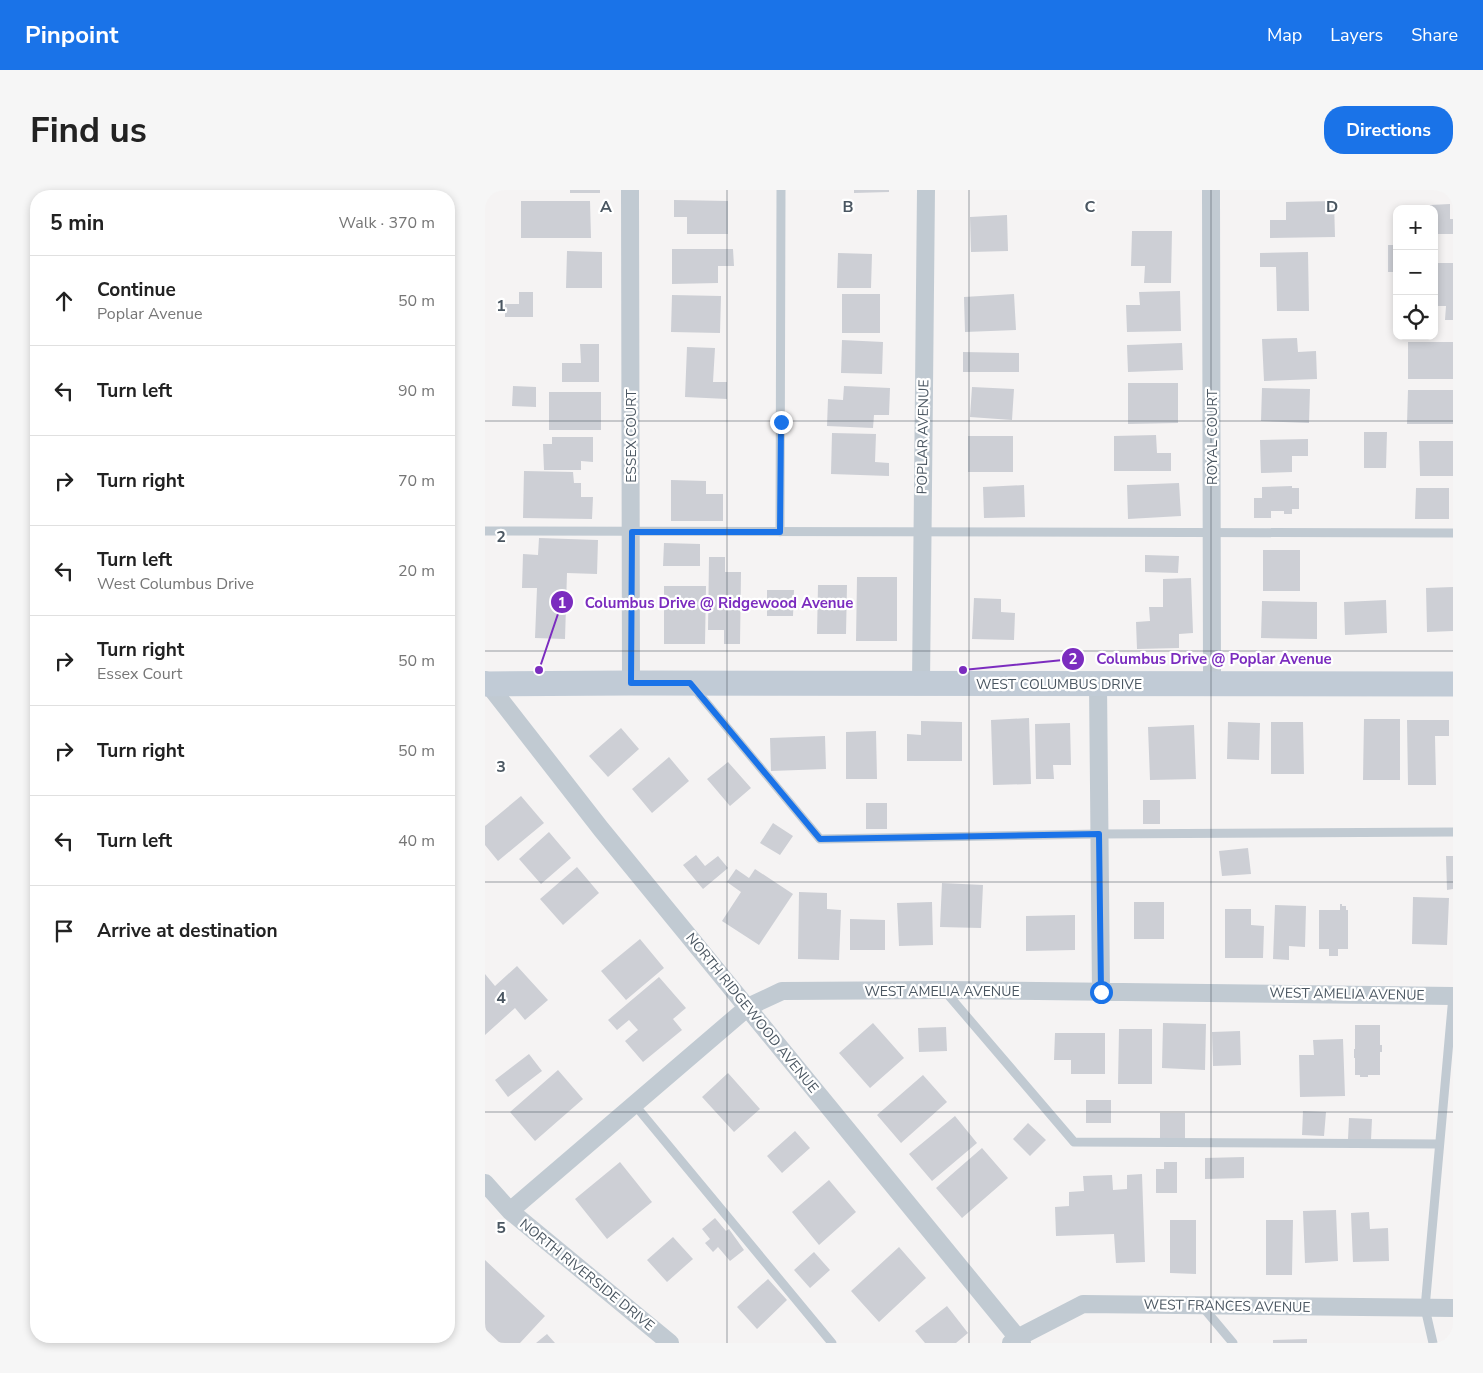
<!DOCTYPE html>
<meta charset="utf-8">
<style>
:root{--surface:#fff;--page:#f6f6f6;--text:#222;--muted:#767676;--line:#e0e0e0;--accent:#1a73e8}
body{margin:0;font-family:"Nunito Sans",sans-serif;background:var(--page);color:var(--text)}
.controls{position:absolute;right:15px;top:15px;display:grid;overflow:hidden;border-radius:10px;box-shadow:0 2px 8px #0003}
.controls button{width:45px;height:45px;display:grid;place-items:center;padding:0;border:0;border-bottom:1px solid var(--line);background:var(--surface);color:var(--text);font:25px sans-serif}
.stop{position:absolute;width:15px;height:15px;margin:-11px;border:4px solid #1a73e8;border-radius:50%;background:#fff}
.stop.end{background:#1a73e8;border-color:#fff;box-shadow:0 1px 5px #0008}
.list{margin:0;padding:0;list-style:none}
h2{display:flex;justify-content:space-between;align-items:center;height:65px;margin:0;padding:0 20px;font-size:21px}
h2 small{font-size:16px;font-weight:400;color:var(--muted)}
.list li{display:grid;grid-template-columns:32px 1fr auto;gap:15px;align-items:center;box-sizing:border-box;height:90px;padding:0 20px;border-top:1px solid var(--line)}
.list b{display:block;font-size:19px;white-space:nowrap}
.list p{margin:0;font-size:16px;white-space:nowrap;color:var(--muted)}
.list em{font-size:16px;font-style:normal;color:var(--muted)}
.icon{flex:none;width:28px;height:28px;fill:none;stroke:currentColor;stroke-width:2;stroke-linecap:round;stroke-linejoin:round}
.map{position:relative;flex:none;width:968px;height:1153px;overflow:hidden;border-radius:20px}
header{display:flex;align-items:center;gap:30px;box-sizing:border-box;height:70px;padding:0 25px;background:var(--accent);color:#fff}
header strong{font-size:24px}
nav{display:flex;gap:28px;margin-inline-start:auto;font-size:18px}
.intro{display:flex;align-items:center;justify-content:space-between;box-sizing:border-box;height:120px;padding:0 30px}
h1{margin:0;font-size:35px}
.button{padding:12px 22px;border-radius:20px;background:var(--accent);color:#fff;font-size:18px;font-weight:700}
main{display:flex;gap:30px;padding:0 30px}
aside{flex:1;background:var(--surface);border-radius:20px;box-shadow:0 2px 8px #0003}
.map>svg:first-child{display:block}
</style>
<header>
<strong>Pinpoint</strong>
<nav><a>Map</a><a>Layers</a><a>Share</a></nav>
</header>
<div class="intro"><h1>Find us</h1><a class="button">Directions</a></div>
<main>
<aside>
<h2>5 min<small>Walk · 370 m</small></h2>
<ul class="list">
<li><svg class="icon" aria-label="ahead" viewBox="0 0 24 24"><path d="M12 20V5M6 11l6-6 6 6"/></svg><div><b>Continue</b><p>Poplar Avenue</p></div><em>50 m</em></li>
<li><svg class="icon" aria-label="left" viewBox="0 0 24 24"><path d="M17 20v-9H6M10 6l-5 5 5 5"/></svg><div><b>Turn left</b></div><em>90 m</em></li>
<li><svg class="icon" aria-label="right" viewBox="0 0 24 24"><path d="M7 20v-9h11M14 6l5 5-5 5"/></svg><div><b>Turn right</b></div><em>70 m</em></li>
<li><svg class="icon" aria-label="left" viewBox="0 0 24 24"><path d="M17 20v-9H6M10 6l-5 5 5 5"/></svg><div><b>Turn left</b><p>West Columbus Drive</p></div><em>20 m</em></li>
<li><svg class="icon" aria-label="right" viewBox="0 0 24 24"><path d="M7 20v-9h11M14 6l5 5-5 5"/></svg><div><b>Turn right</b><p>Essex Court</p></div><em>50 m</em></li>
<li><svg class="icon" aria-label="right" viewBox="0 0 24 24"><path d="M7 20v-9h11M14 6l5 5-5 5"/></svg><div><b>Turn right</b></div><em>50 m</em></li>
<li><svg class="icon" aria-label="left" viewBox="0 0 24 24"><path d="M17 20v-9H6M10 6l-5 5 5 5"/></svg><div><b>Turn left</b></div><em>40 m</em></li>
<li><svg class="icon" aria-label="arrive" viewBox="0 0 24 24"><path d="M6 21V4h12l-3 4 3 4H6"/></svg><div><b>Arrive at destination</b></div></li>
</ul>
</aside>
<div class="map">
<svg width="968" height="1153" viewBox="0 0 968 1153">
<rect width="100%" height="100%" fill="#f5f3f3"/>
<path fill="#cdcfd5" d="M85,0H115V3H85Z
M369,0H404V2L369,3Z
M189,10L243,11V44H202V27H189Z
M36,11H105L106,48H36Z
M849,11L850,47L785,48V30H801V12Z
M965,14V29H968V44H949V19H945V15Z
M522,25L523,61L486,62L485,27Z
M647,41H687L686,93H659L660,76H646Z
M903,55H912V82H903Z
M187,59H248L249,76H233V93L187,94Z
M82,61L117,62V98H81Z
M823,62L824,121H792L791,77H775V63Z
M353,63L387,64L386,98H352Z
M949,73H968V130H960L961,116H949Z
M695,101L696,141L642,142L641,115H655L654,102Z
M34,102H48V127H20V114H34Z
M357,104H395V143H357Z
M529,104L531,140L480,142L479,107Z
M187,105L236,106L235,143L186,142Z
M812,148L813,162L831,161L832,189L779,191L777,149Z
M357,150L398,152L397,184L356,183Z
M923,152H968V189H923Z
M697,153L698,180L643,182L642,155Z
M95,154H114V192H77V173H96Z
M202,157L230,158L228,192H242V209L200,207Z
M478,162L534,163V182H478Z
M643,193H693V233L643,234Z
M28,196L51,197V217L27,216Z
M359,196L405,198L404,225H389L388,238L342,236L343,209L358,210Z
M487,197L529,199L527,230L485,227Z
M777,198L825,199L824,233L776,231Z
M923,200H968V234H922Z
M64,202H116V240H64Z
M879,242H902L901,278H879Z
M347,243L391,244L390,272L404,273V286L346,284Z
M671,245L672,263H686V281H629V246Z
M483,246H528V282H483Z
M67,247H108V272L96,271V280H59L58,254H67Z
M823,249V266H807V282L776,283L775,250Z
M934,251H968V286H935Z
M39,281L88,282L89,293H96V307H108L107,329L38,328Z
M186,290L221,291V304H238V331H186Z
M694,293L696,326L643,329L642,295Z
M539,295L540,327L499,328L498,297Z
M807,296V298H814V319H807V324H799V321H786V328H769V308H777V297Z
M931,298H964V329H930Z
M54,348L113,350L112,384L82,383L80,449L50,448L52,398H37L38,364L53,365Z
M179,353L215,354V376H178Z
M778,360H815V401H778Z
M660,365L694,366L693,383L660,382Z
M224,367H240V382H256L255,454H239V440H223Z
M372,387H412V451H371Z
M706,388L708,443L694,444V458L652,459L651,432L665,431L664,417H678V389Z
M333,395H362L361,444H332Z
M179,396H221L220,454H179Z
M968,397V441L942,442L941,398Z
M282,400H309L308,426H282Z
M489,408L516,409V422L530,423L529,450L487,449Z
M901,410L902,443L860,445L859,412Z
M777,411L832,412V449L776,448Z
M544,528L546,594L508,595L506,530Z
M879,529H915V590H878Z
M922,530H964V546H950L951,595H923Z
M436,531L477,532V571H422V544L436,545Z
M743,532L775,533L774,570L742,569Z
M786,532H818L819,584H786Z
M585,533L586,575H568L569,589H551L550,534Z
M709,535L711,589L665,590L663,537Z
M136,538L154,559L123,587L104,566Z
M391,541L392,589H361V542Z
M340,546L341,579L286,581L285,548Z
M184,567L204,591L167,623L147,599Z
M243,572L266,598L245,616L222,589Z
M36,606L59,633L13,671L0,655V636Z
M658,610H675V634H658Z
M381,613H402V639H381Z
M288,633L308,646L295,665L275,653Z
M64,642L86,668L56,694L34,669Z
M763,658L766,684L737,686L734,661Z
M211,665L220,676L233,666L243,678L218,699L198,675Z
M961,666H968V699L962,700Z
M92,677L114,703L78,735L55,709Z
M251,679L264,688L270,679L308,704L274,755L237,731L256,702L242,692Z
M457,693L498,695L496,738L455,737Z
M314,702L342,703V719L356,720L354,770L313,769Z
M928,707L964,708L962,755L927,754Z
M447,712L448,755L414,756L412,713Z
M649,712H679V749H649Z
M855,714H857V716H861V720H863V759H853V766H844V759H834V720H855Z
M790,715L821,716L820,757L804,756V770L788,769Z
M740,719H766V735L779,736L778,768H740Z
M590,725V760L541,761V726Z
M365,729L400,730V760H365Z
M155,749L179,778L141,810L116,781Z
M32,776L63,810L40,830L30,818L0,845V784L10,796Z
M174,787L201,818L188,829L197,840L158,872L140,851L153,840L144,830L132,840L123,830Z
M388,833L419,868L385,898L354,863Z
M678,833L721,834L720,880L677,878Z
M870,835H895V855H897V862H895V885H883V887H875V885H870V868H869V859H870Z
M461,837L462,861L434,862L433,838Z
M634,839H667V894H633Z
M755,841L756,875L728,876L727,842Z
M570,843H620V884H586V870H569Z
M858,849L860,906L815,907L814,865H829L828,850Z
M44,864L57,881L23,907L10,890Z
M73,880L98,909L50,951L25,922Z
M243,883L275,919L249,942L217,907Z
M438,885L462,912L416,953L392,925Z
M601,910H626V933H601Z
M818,921L841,922L839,946L817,945Z
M675,923H700V950H675Z
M470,926L492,953L447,991L424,964Z
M864,928L887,929L886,950L863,949Z
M543,933L561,950L545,966L528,949Z
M310,941L325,958L297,983L282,966Z
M497,958L523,988L477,1028L451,998Z
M759,967V988L720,989V968Z
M135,972L167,1012L122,1049L90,1009Z
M679,972H692V1003H671V979H679Z
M657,984L660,1072L631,1073L629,1044L571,1046L570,1017L584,1016V1002L599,1001L598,986L627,985L628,1000L642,999V985Z
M344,990L371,1022L334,1055L307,1022Z
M851,1020L853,1071L820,1073L818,1021Z
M884,1022L885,1039L903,1038L904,1071L868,1072L866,1023Z
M230,1028L241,1041L244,1039L259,1060L245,1071L233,1057L228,1062L220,1053L225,1049L217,1039Z
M685,1030H711V1084L685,1083Z
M781,1030H808L807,1085H781Z
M188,1047L208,1069L182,1092L162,1070Z
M414,1057L441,1088L394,1132L366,1101Z
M329,1062L345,1080L325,1098L309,1080Z
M0,1070L60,1126L35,1153H15L0,1139Z
M283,1089L302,1110L272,1139L252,1117Z
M462,1116L483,1143L471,1153H440L430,1141Z
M62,1144L70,1153H51Z
M822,1149V1153H788V1150Z"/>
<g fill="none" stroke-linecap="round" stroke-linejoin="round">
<path stroke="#c1cad2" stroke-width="9" d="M0,341L968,343
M295,342L296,0
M209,498L335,649L614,644L968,642
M459,800L589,952L954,954
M149,914L347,1153
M717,1116L748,1153
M948,1153L940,1118L968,806"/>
<path stroke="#c1cad2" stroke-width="18" d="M145,0L146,493
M726,0L727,494
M0,490L116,639L537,1153
M436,494L441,0
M613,494L616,802
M0,993L25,1021L185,1153
M25,1021L263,817L297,801L459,800L968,806
M526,1153L532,1148L598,1114L968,1118"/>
<path stroke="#c1cbd6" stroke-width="25" d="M0,494L146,493L968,494"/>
</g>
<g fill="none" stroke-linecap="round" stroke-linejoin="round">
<path stroke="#1a73e8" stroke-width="6" d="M296,232L295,342H147L146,493H205L335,649L614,644L616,802"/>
</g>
<path fill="none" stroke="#4a5661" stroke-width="1" stroke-opacity="0.55" d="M242,0V1153M484,0V1153M726,0V1153M0,231H968M0,461H968M0,692H968M0,922H968"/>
<g text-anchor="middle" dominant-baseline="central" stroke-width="4.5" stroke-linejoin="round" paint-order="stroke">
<g font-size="14" fill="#4a5661" stroke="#fff">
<text transform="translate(146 246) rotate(-90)">ESSEX COURT</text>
<text transform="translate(438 247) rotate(-89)">POPLAR AVENUE</text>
<text transform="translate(727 247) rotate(-90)">ROYAL COURT</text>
<text x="574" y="494">WEST COLUMBUS DRIVE</text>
<text x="457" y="801">WEST AMELIA AVENUE</text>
<text transform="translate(862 804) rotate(1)">WEST AMELIA AVENUE</text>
<text transform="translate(267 823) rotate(51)">NORTH RIDGEWOOD AVENUE</text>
<text transform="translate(102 1085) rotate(39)">NORTH RIVERSIDE DRIVE</text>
<text transform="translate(742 1116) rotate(1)">WEST FRANCES AVENUE</text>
</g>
</g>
<g font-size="16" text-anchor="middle" font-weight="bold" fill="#4a5661" stroke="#fff" stroke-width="4.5" stroke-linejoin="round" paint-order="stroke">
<text x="121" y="22">A</text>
<text x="363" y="22">B</text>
<text x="605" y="22">C</text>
<text x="847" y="22">D</text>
<text x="16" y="121">1</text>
<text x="16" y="352">2</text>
<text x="16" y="582">3</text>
<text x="16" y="813">4</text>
<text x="16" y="1043">5</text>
</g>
<path fill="none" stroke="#7b2cbf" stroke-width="2" d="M54 480L77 412M478 480L588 469"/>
<g fill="#7b2cbf" stroke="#fff" stroke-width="2">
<circle cx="54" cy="480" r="5"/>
<circle cx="478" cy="480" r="5"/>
<circle cx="77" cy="412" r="12"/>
<circle cx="588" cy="469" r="12"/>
</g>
<g font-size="15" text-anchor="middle" font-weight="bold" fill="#fff">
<text x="77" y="418">1</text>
<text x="588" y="474">2</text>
</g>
<g font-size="15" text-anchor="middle" font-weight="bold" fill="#7b2cbf" stroke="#fff" stroke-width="4.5" stroke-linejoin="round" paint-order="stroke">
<text x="234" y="418">Columbus Drive @ Ridgewood Avenue</text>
<text x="729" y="474">Columbus Drive @ Poplar Avenue</text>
</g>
</svg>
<div class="controls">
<button>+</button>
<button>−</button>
<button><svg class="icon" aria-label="locate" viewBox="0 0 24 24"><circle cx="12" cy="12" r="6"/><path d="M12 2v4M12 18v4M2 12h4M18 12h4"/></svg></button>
</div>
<div class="stop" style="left:616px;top:802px"></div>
<div class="stop end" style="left:296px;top:232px"></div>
</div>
</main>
